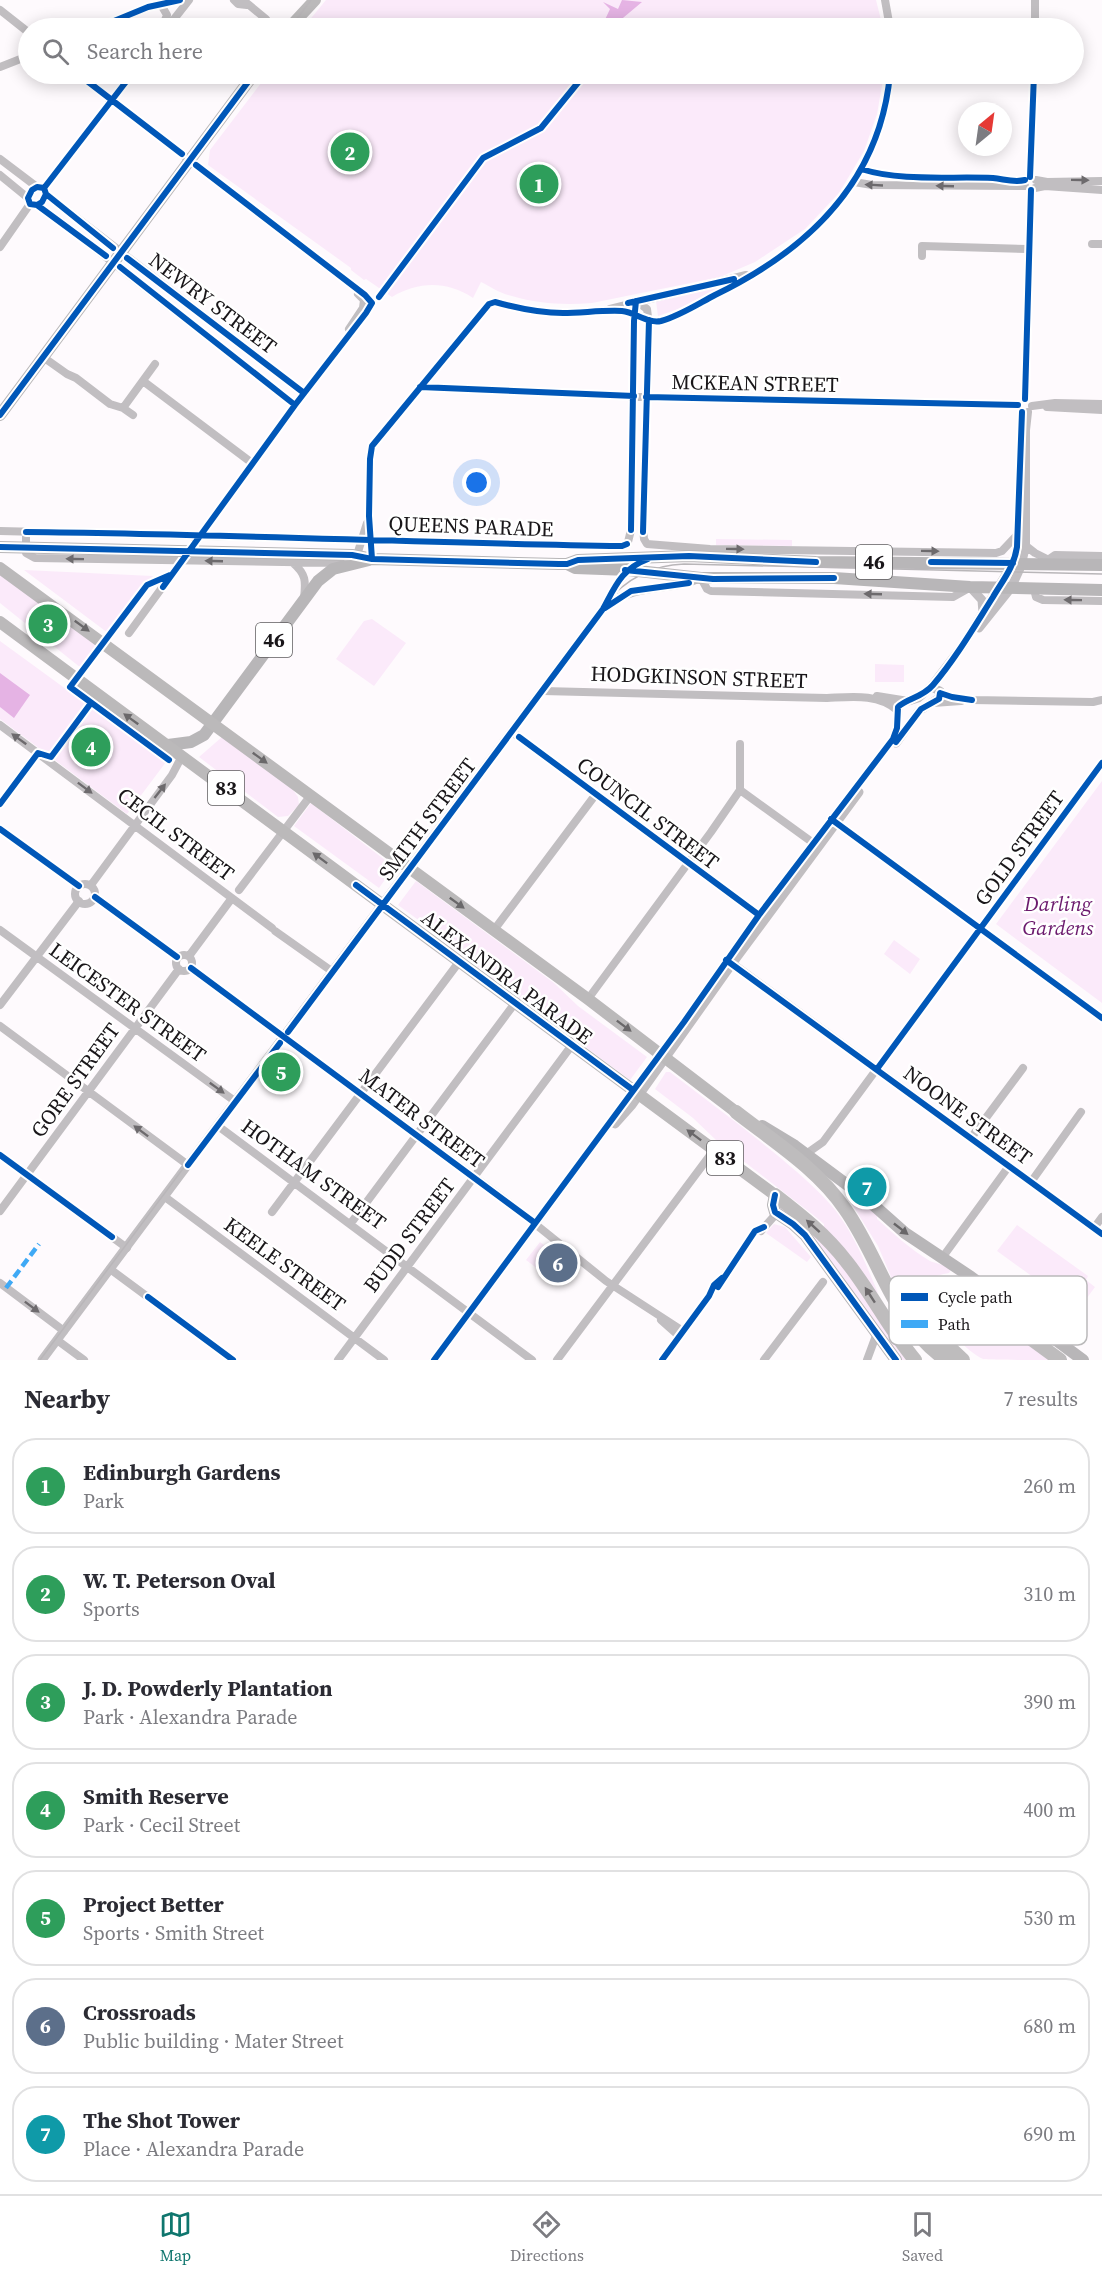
<!DOCTYPE html>
<meta charset="utf-8">
<style>
:root{--surface:#fff;--page:#f7f7f7;--text:#2b2b33;--muted:#7c7c81;--line:#e1e1e2;--accent:#0f766e}
body{margin:0;font-family:"Source Serif 4",serif;background:var(--page);color:var(--text)}
.compass{position:absolute;left:958px;top:102px;width:54px;height:54px;border-radius:50%;background:var(--surface);box-shadow:0 3px 15px #0003;rotate:29deg}
.you{position:absolute;left:477px;top:483px;width:21px;height:21px;margin:-15px;border:4px solid #fff;border-radius:50%;background:#1a73e8;box-shadow:0 0 0 9px #1a73e833}
.badge{display:grid;place-items:center;width:39px;height:39px;border-radius:50%;background:var(--accent);color:#fff;font-size:20px;font-weight:700}
.pin{position:absolute;translate:-50% -50%;border:3px solid #fff;box-shadow:0 2px 6px #0006}
.list{margin:0;padding:0;list-style:none}
h2{display:flex;justify-content:space-between;align-items:center;height:78px;margin:0;padding:0 24px;font-size:26px}
h2 small{font-size:20px;font-weight:400;color:var(--muted)}
.list li{display:grid;grid-template-columns:39px 1fr auto;gap:18px;align-items:center;box-sizing:border-box;height:96px;margin:0 12px 12px;padding:0 12px;border:2px solid var(--line);border-radius:24px}
.list b{display:block;font-size:22px;white-space:nowrap}
.list p{margin:0;font-size:20px;white-space:nowrap;color:var(--muted)}
.list em{font-size:20px;font-style:normal;color:var(--muted)}
.icon{flex:none;width:33px;height:33px;fill:none;stroke:currentColor;stroke-width:2;stroke-linecap:round;stroke-linejoin:round}
.map{position:relative;flex:none;width:1102px;height:1360px;overflow:hidden}
.search{position:absolute;background:var(--surface);box-shadow:0 3px 15px #0003;left:18px;right:18px;top:18px;height:66px;display:flex;align-items:center;gap:15px;box-sizing:border-box;padding:0 21px;border-radius:33px;color:var(--muted);font-size:22px}
.sheet{height:834px;background:var(--surface)}
nav{display:flex;justify-content:space-around;align-items:center;box-sizing:border-box;height:84px;border-top:2px solid var(--line);background:var(--surface);font-size:16px;color:var(--muted)}
nav a{display:grid;justify-items:center;gap:3px}
nav .on{color:var(--accent)}
.map>svg:first-child{display:block}
</style>
<div class="map">
<svg width="1102" height="1360" viewBox="0 0 1102 1360">
<rect width="100%" height="100%" fill="#fefafd"/>
<path fill="#fbeafa" d="M326,0H876L883,28H303Z
M268,74H884L877,114L864,151L839,193L805,229L755,262L720,277L592,303C565,305 538,304 512,296C501,294 491,287 481,282L473,298C447,281 419,281 392,297L366,279L364,280L351,270V268L208,165L210,150Z
M723,286L678,309L658,316L656,301Z
M716,539L792,540V546L716,545Z
M24,570L153,576L108,633Z
M0,573L99,644L81,668L0,603Z
M372,619L406,643L374,686L336,659L364,621Z
M0,641L166,762L127,814L0,719Z
M875,664L904,665V682H875Z
M222,737L293,790L298,797L299,805L288,816L278,817L199,757Z
M1102,781V1003L996,924Z
M311,803L394,867L379,888L294,826Z
M416,881L554,983L578,1006L647,1057L630,1080L459,953L432,930L398,905Z
M894,940L920,959L910,974L884,954Z
M666,1072H670C704,1098 739,1124 772,1151C795,1170 817,1188 836,1211C854,1235 867,1266 878,1293L874,1291L824,1228V1224L812,1214L716,1140L693,1118L655,1089Z
M854,1194L877,1213V1219C893,1233 911,1250 930,1261C934,1263 945,1265 952,1268L949,1273C926,1276 916,1290 910,1311L898,1293L878,1246L850,1201Z
M777,1205C804,1224 830,1248 849,1275C869,1303 885,1333 906,1360H900Z
M774,1224L785,1227L811,1257L807,1262L766,1233Z
M1017,1225L1088,1276L1086,1280L1095,1287L1084,1302L1075,1295L1069,1303L997,1251Z
M540,1242L568,1263L554,1281L526,1260Z
M947,1293L968,1298L1050,1360C1037,1360 993,1360 983,1359C968,1353 936,1320 937,1302Z"/>
<path fill="#e5b3e4" d="M622,0L642,2L611,28H592L593,25L586,18L603,24L610,9L603,2L618,9Z
M0,673L30,695L14,718L0,707Z"/>
<g fill="none" stroke-linecap="round" stroke-linejoin="round">
<path stroke="#c1bec1" stroke-width="8" d="M234,0L238,4L247,5
M243,0L266,19
M885,0L890,28
M160,3L167,15L162,28
M0,10L28,32
M97,28L148,7L180,0
M167,28L189,0
M1035,28V0
M0,67L28,56
M78,74L358,290L372,303L366,313L295,405L129,633
M0,159L37,187
M861,169C903,182 949,176 993,178C1004,179 1014,183 1025,180
M0,175L28,198
M1030,177L1034,74
M1036,180L1047,182L1102,181
M854,182L872,185L1025,186
M44,188L132,74
M1035,188L1045,186L1102,190
M46,194L304,393
M37,205L42,202L46,194L44,188L37,187L32,190L28,198L30,204L37,205L61,222L295,405
M1092,244H1102
M0,247L30,204
M922,256V246L1028,249
M610,309L746,275
M349,329L363,308L364,300L358,294
M43,357L67,374L76,378L110,404L123,408L133,415
M143,381L252,463
M420,387L657,397L1018,405
M1025,399L1031,190
M1032,406L1055,403L1102,404
M1047,407L1102,410
M123,408L155,364
M0,531L624,546L628,542L631,530L634,321L636,301L647,309L649,325L643,527L644,539L647,544L710,549L996,553L1002,551L1018,534
M26,532V553L35,558L341,563
M1026,546L1035,553L1047,559
M357,555L367,523
M372,559L369,516L370,459L372,446L489,304L495,302C517,308 540,313 563,313C582,313 602,310 622,311C635,312 648,324 661,321C680,316 698,304 715,295C808,250 880,182 890,74
M293,563C306,574 306,581 304,598
M1013,563L1017,547L1020,496L1022,412
M1022,564L1026,546V430L1028,412
M1042,564L1055,555L1102,556
M701,578L707,589L711,591L953,597L969,588
M1034,589L1036,597L1043,600L1102,601
M543,691L827,698C850,697 878,693 897,710
M940,693L952,697L972,700L1093,702L1102,700
M877,696L908,701
M933,703L961,701
M0,725L272,928
M512,732L761,917
M740,790L816,845
M0,804L38,753
M833,820L887,860
M0,829L79,886
M898,868L1102,1018
M75 894a10 10 0 1 1 20 0a10 10 0 1 1-20 0Z
M91,885L172,775L182,756
M239,890L311,795
M95,897L177,957
M0,930L236,1102
M494,930L596,794
M275,931L333,972
M176 963a8 8 0 1 1 16 0a8 8 0 1 1-16 0Z
M189,956L232,898
M728,960L1102,1234
M191,968L504,1199L606,1281L683,1331
M588,999L711,832L740,790V744
M0,1005L79,901
M0,1026L188,1165
M218,1126L532,1360
M971,1138L1023,1068
M806,1154L823,1142L1102,763
M0,1155L127,1248
M1031,1182L1081,1112
M165,1197L384,1360
M0,1211L179,969
M272,1212L459,962
M351,1223L515,1003
M1094,1228L1102,1217
M761,1231L776,1214
M942,1258L1009,1166
M110,1269L233,1360
M721,1281L755,1231L764,1227
M0,1283L64,1331
M661,1320L679,1336
M57,1340L84,1360
M338,1360L572,1045
M557,1360L714,1150
M662,1360L709,1296L714,1285L722,1278
M764,1360L823,1282
M867,1360L877,1333"/>
<path stroke="#c1bec1" stroke-width="9" d="M970,587L982,600L983,613
M607,606C635,582 669,592 700,578
M979,628L1011,588L1022,564
M896,743L919,711L939,698L940,691L931,687
M615,1124L632,1105L732,964L859,792
M42,1360L603,609C612,593 617,580 631,568
M434,1360L684,1022L759,915L893,739L897,728L898,707L902,703L918,698L931,687L963,645L1013,563"/>
<path stroke="#b8b6b8" stroke-width="12" d="M0,547L352,555L372,559L559,564H567L578,560L689,556L816,562L1102,565
M567,564L575,568L629,570L701,578H834L970,587L1102,590
M168,745L191,742L204,735L318,581L333,569L369,560
M762,1126L795,1146L869,1201L905,1233L971,1277L1083,1360
M775,1195L773,1205L775,1212L793,1224L805,1235L896,1360"/>
<path stroke="#bbb9ba" stroke-width="12" d="M289,28L315,0
M0,415L254,74
M0,568L588,999L736,1112
M0,622L775,1195"/>
<path stroke="#bebcbd" stroke-width="14" d="M736,1112C773,1141 818,1169 845,1209C881,1260 892,1322 946,1360
M775,1195C801,1215 826,1235 846,1261C871,1292 889,1329 915,1360
M963,1360C951,1348 935,1336 928,1321C912,1291 944,1280 968,1293L1060,1360"/>
<path stroke="#b9b6b9" stroke-width="1.5" d="M290,28L311,0
M0,418L257,74
M40,1360L605,604C625,580 652,565 684,564L1102,574"/>
<path stroke="#3fa9f5" stroke-width="4.5" stroke-dasharray="9 4.5" stroke-linecap="butt" d="M6,1288L39,1244"/>
<g stroke="#fff" stroke-width="10">
<path id="cycleway" d="M97,28L148,7L180,0
M78,74L182,154
M861,169C903,182 949,176 993,178C1004,179 1014,183 1025,180
M1030,177L1034,74
M44,188L132,74
M46,194L113,248
M37,205L42,202L46,194L44,188L37,187L32,190L28,198L30,204L37,205L106,256
M127,258L304,393
M120,267L295,405
M379,297L483,158L541,128L585,74
M628,303L734,279
M420,387L634,396
M646,397L1018,405
M1025,399L1031,190
M0,415L254,74
M631,530L634,321L636,301
M26,532C225,534 423,543 622,546L627,544
M643,532L649,320
M0,547L352,555L372,559L559,564H567L578,560L689,556L816,562
M372,559L369,516L370,459L372,446L489,304L495,302C517,308 540,313 563,313C582,313 602,310 622,311C635,312 648,324 661,321C680,316 698,304 715,295C808,250 880,182 890,74
M931,562L1013,563
M625,570L713,579L834,578
M163,587L295,405L366,313L372,303L365,295L196,165
M605,608L631,591L689,583
M519,737L759,915
M896,742L921,709L939,699L940,693L952,697L972,700
M169,760L70,687L147,585L170,575
M0,804L38,753L51,757L91,703
M831,819L1102,1018
M0,829L79,886
M356,885L633,1090
M95,897L177,957
M726,960L1102,1234
M191,968L535,1223
M288,1032L603,609C615,587 621,569 648,559
M877,1069L1102,763
M0,1155L112,1237
M188,1165L280,1043
M775,1195L773,1205L775,1212L793,1224L805,1235L896,1360
M718,1287L755,1231L764,1227
M148,1297L233,1360
M434,1360L684,1022L759,915L893,739L897,728L898,707C907,698 922,698 933,685C956,658 974,627 993,597C1003,580 1014,567 1017,547L1022,412
M662,1360L709,1296L714,1285L722,1278"/>
</g>
<use href="#cycleway" stroke="#0057b8" stroke-width="6"/>
</g>
<defs><path id="oneway-solid" d="M-6-.8H1V-3.2L6.5 0L1 3.2V.8H-6Z" transform="scale(1.5)"/></defs>
<g fill="#6d6a6d">
<use href="#oneway-solid" transform="translate(1080 180) rotate(1)"/>
<use href="#oneway-solid" transform="translate(874 185) rotate(-177)"/>
<use href="#oneway-solid" transform="translate(945 186) rotate(-178)"/>
<use href="#oneway-solid" transform="translate(735 549) rotate(1)"/>
<use href="#oneway-solid" transform="translate(930 551) rotate(1)"/>
<use href="#oneway-solid" transform="translate(75 559) rotate(-179)"/>
<use href="#oneway-solid" transform="translate(214 561) rotate(-178)"/>
<use href="#oneway-solid" transform="translate(873 594) rotate(-178)"/>
<use href="#oneway-solid" transform="translate(1073 600) rotate(-179)"/>
<use href="#oneway-solid" transform="translate(19 739) rotate(-144)"/>
<use href="#oneway-solid" transform="translate(85 788) rotate(37)"/>
<use href="#oneway-solid" transform="translate(160 791) rotate(-52)"/>
<use href="#oneway-solid" transform="translate(217 1088) rotate(36)"/>
<use href="#oneway-solid" transform="translate(141 1131) rotate(-143)"/>
<use href="#oneway-solid" transform="translate(32 1307) rotate(37)"/>
</g>
<g fill="#6a686a">
<use href="#oneway-solid" transform="translate(82 626) rotate(36)"/>
<use href="#oneway-solid" transform="translate(131 719) rotate(-144)"/>
<use href="#oneway-solid" transform="translate(260 758) rotate(36)"/>
<use href="#oneway-solid" transform="translate(320 858) rotate(-143)"/>
<use href="#oneway-solid" transform="translate(457 903) rotate(36)"/>
<use href="#oneway-solid" transform="translate(624 1026) rotate(37)"/>
<use href="#oneway-solid" transform="translate(694 1135) rotate(-143)"/>
</g>
<g fill="#6c696b">
<use href="#oneway-solid" transform="translate(813 1226) rotate(-138)"/>
<use href="#oneway-solid" transform="translate(870 1295) rotate(-123)"/>
</g>
<use fill="#686668" href="#oneway-solid" transform="translate(901 1229) rotate(38)"/>
<g text-anchor="middle" dominant-baseline="central" stroke-width="5" stroke-linejoin="round" paint-order="stroke">
<g fill="#fff" stroke="#5e5c5e" stroke-width="1.5">
<rect x="856" y="545" width="36" height="34" rx="4.5"/>
<rect x="256" y="623" width="36" height="34" rx="4.5"/>
<rect x="208" y="771" width="36" height="34" rx="4.5"/>
<rect x="707" y="1141" width="36" height="34" rx="4.5"/>
</g>
<g font-size="20" font-weight="bold" fill="#191619">
<text x="874" y="562">46</text>
<text x="274" y="640">46</text>
<text x="226" y="788">83</text>
<text x="725" y="1158">83</text>
</g>
<g font-size="21" fill="#191619" stroke="#fff">
<text transform="translate(213 303) rotate(37)">NEWRY STREET</text>
<text transform="translate(755 383) rotate(1)">MCKEAN STREET</text>
<text transform="translate(471 526) rotate(2)">QUEENS PARADE</text>
<text transform="translate(699 677) rotate(2)">HODGKINSON STREET</text>
<text transform="translate(648 813) rotate(37)">COUNCIL STREET</text>
<text transform="translate(427 819) rotate(-53)">SMITH STREET</text>
<text transform="translate(176 834) rotate(37)">CECIL STREET</text>
<text transform="translate(1019 848) rotate(-54)">GOLD STREET</text>
<text transform="translate(507 977) rotate(37)">ALEXANDRA PARADE</text>
<text transform="translate(128 1002) rotate(36)">LEICESTER STREET</text>
<text transform="translate(75 1080) rotate(-54)">GORE STREET</text>
<text transform="translate(968 1115) rotate(36)">NOONE STREET</text>
<text transform="translate(422 1118) rotate(37)">MATER STREET</text>
<text transform="translate(314 1174) rotate(36)">HOTHAM STREET</text>
<text transform="translate(409 1235) rotate(-53)">BUDD STREET</text>
<text transform="translate(285 1264) rotate(36)">KEELE STREET</text>
</g>
<g font-size="21" font-style="italic" fill="#6c1b6e" stroke="#fff">
<text x="1058" y="903">Darling<tspan x="1058" dy="24">Gardens</tspan></text>
</g>
</g>
<rect x="889" y="1276" width="198" height="69" rx="9" fill="#fff" stroke="#bab9ba" stroke-width="1.5"/>
<rect x="901" y="1293" width="27" height="8" fill="#0057b8"/>
<rect x="901" y="1320" width="27" height="8" fill="#3fa9f5"/>
<g font-size="16" fill="#191619">
<text x="938" y="1303">Cycle path</text>
<text x="938" y="1330">Path</text>
</g>
</svg>
<svg class="compass" viewBox="-18 -18 36 36"><path d="M0-13l5 13h-10z" fill="#e53935"/><path d="M0 13l5-13h-10z" fill="#7c7c81"/></svg>
<div class="you"></div>
<div class="pin badge" style="left:539px;top:184px;background:#2e9e5b">1</div>
<div class="pin badge" style="left:350px;top:152px;background:#2e9e5b">2</div>
<div class="pin badge" style="left:48px;top:624px;background:#2e9e5b">3</div>
<div class="pin badge" style="left:91px;top:747px;background:#2e9e5b">4</div>
<div class="pin badge" style="left:281px;top:1072px;background:#2e9e5b">5</div>
<div class="pin badge" style="left:558px;top:1263px;background:#5c6f8a">6</div>
<div class="pin badge" style="left:867px;top:1187px;background:#0f9aa8">7</div>
<div class="search"><svg class="icon" aria-label="search" viewBox="0 0 24 24"><circle cx="10" cy="10" r="6"/><path d="M15 15l6 6"/></svg>Search here</div>
</div>
<section class="sheet">
<h2>Nearby<small>7 results</small></h2>
<ul class="list">
<li><span class="badge" style="background:#2e9e5b">1</span><div><b>Edinburgh Gardens</b><p>Park</p></div><em>260 m</em></li>
<li><span class="badge" style="background:#2e9e5b">2</span><div><b>W. T. Peterson Oval</b><p>Sports</p></div><em>310 m</em></li>
<li><span class="badge" style="background:#2e9e5b">3</span><div><b>J. D. Powderly Plantation</b><p>Park · Alexandra Parade</p></div><em>390 m</em></li>
<li><span class="badge" style="background:#2e9e5b">4</span><div><b>Smith Reserve</b><p>Park · Cecil Street</p></div><em>400 m</em></li>
<li><span class="badge" style="background:#2e9e5b">5</span><div><b>Project Better</b><p>Sports · Smith Street</p></div><em>530 m</em></li>
<li><span class="badge" style="background:#5c6f8a">6</span><div><b>Crossroads</b><p>Public building · Mater Street</p></div><em>680 m</em></li>
<li><span class="badge" style="background:#0f9aa8">7</span><div><b>The Shot Tower</b><p>Place · Alexandra Parade</p></div><em>690 m</em></li>
</ul>
</section>
<nav>
<a class="on"><svg class="icon" aria-label="map" viewBox="0 0 24 24"><path d="M3 6l6-2 6 2 6-2v14l-6 2-6-2-6 2zM9 4v14M15 6v14"/></svg>Map</a>
<a><svg class="icon" aria-label="directions" viewBox="0 0 24 24"><path d="M12 3l9 9-9 9-9-9zM9 14v-3h6M13 9l2 2-2 2"/></svg>Directions</a>
<a><svg class="icon" aria-label="saved" viewBox="0 0 24 24"><path d="M7 4h10v16l-5-4-5 4z"/></svg>Saved</a>
</nav>
